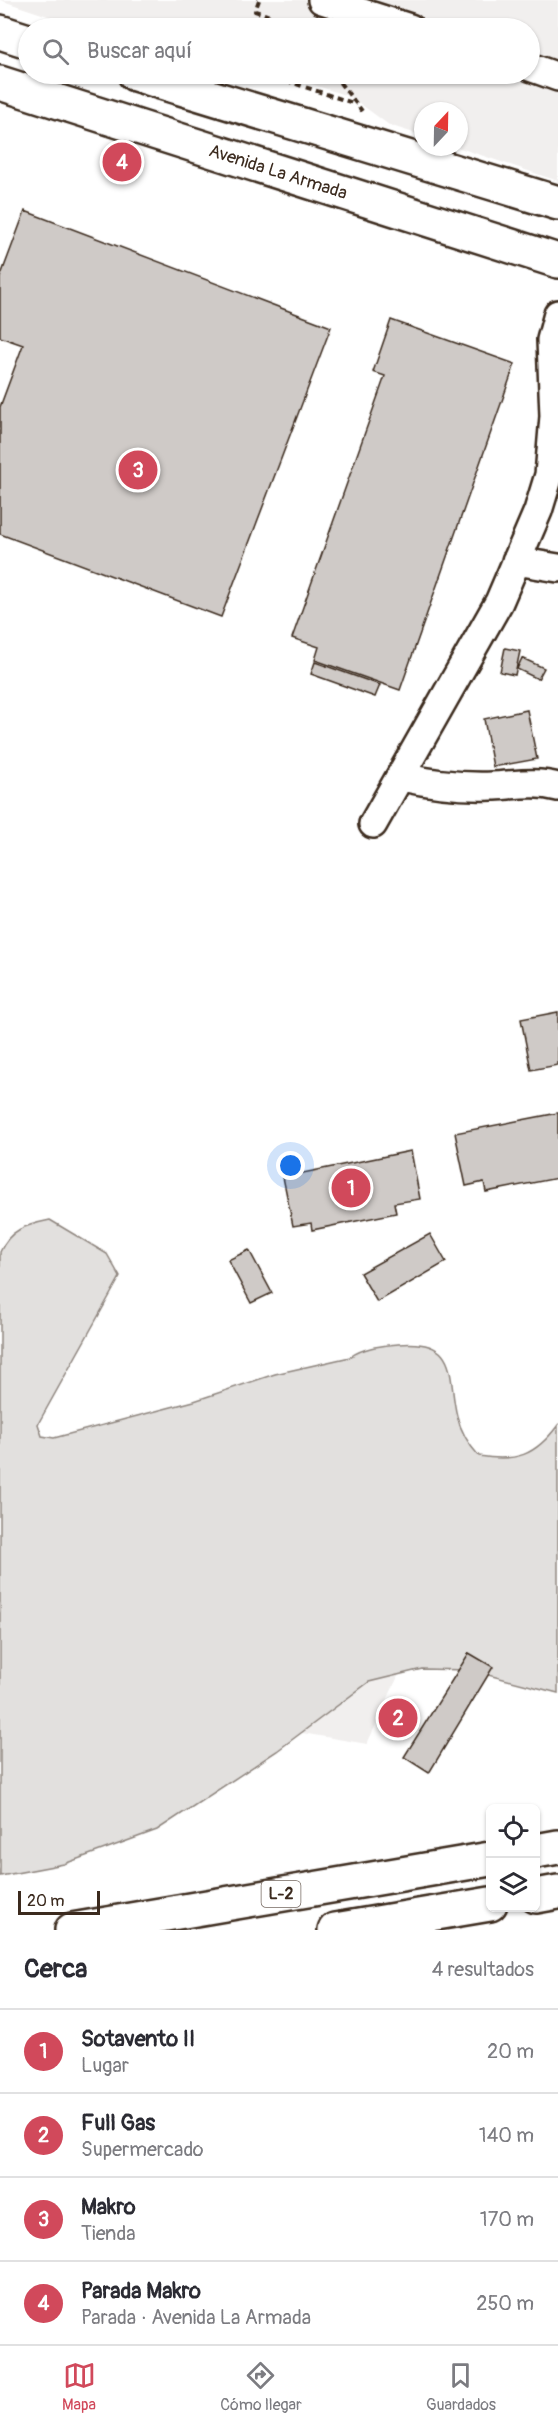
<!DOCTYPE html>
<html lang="es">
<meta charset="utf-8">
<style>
:root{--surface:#fff;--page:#f2f2f3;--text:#2b2b33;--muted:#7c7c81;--line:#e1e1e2;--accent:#d1495b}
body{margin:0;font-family:Pangolin,sans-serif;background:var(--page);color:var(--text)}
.controls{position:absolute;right:18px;bottom:18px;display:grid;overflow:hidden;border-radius:9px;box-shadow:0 2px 4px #0004}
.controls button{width:54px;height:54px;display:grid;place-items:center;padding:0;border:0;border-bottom:2px solid var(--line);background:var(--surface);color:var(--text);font:30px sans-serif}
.compass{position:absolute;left:414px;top:102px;width:54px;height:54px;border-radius:50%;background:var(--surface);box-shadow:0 2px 4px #0004;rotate:22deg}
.scale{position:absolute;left:18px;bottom:15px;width:82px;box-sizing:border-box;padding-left:6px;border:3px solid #3b2a1e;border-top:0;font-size:16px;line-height:21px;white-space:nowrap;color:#3b2a1e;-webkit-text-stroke:4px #fff;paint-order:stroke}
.you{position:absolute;left:291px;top:1166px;width:21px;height:21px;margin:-15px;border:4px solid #fff;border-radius:50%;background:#1a73e8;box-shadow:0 0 0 9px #1a73e833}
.badge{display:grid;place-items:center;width:39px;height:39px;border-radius:50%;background:var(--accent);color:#fff;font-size:20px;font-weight:700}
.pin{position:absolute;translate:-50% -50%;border:3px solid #fff;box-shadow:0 2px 6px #0006}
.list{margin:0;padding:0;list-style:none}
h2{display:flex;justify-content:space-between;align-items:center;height:78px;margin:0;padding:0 24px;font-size:26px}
h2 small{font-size:20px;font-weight:400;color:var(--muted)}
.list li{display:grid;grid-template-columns:39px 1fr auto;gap:18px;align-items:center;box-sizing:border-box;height:84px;padding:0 24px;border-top:2px solid var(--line)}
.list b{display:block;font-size:22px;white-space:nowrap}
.list p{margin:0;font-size:20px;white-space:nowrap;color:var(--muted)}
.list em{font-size:20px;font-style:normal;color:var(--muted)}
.icon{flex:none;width:33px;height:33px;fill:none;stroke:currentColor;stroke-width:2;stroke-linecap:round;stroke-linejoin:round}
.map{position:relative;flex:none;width:558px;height:1930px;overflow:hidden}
.search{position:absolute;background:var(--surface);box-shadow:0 2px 4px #0004;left:18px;right:18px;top:18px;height:66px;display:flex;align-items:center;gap:15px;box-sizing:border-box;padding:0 21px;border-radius:33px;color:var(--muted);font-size:22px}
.sheet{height:414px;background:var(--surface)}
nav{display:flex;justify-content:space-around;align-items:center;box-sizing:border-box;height:84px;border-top:2px solid var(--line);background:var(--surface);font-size:16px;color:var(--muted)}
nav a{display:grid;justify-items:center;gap:3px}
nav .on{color:var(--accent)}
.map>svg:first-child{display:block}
</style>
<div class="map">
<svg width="558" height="1930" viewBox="0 0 558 1930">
<rect width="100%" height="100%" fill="#fff"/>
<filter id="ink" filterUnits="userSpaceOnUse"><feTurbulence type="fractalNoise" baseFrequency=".0167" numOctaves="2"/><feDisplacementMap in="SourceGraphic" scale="12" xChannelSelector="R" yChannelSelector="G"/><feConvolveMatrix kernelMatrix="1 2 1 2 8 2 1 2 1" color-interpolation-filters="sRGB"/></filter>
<g filter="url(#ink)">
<path fill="#f1efee" d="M0,0H558V181L457,147H459V111H423V136L389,125L351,97L281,74H530V28H84Z
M416,1637L367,1744L296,1732Z"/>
<path fill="#e2e0de" stroke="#8e857e" stroke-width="1.5" d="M50,1220L107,1254L120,1277L38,1424L42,1436L54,1438L194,1401L275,1374L350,1357C364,1347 381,1346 398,1344C461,1338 447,1377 457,1416C461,1432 468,1444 479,1456C516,1462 535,1456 558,1425V1693L469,1670L422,1669L369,1682L277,1751L157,1830L64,1864L0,1876V1252C10,1229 26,1225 50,1220Z"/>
<path fill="#cfcac7" stroke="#3b2a1e" stroke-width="1.5" d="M25,211L331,327L221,617L0,534V407L23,345L0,337V278Z
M391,320L515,364L400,690L315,660L319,647L292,638L385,376L373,372Z
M505,648L520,651L515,675L500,672Z
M522,658L544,668L538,679L517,669Z
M315,662L380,685L375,697L311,674Z
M527,710L537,759L493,767L484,719Z
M558,1012V1065L531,1070L521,1019Z
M558,1113V1178L486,1192L484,1182L466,1186L455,1133Z
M411,1151L420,1199L394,1203L396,1213L312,1230L311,1223L293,1226L283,1177Z
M430,1234L446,1262L377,1302L360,1273Z
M249,1250L272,1293L251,1303L228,1260Z
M469,1653L493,1667L429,1773L404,1757Z"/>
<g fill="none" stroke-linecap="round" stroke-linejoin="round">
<g stroke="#3b2a1e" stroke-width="32">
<path id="minor" d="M322,0L410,28
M530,67L558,77
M516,561L558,568
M402,777C432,784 461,787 492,786C515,785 536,781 558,787
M373,824L499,602L538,511L549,475L554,416L551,340L558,314"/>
</g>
<g stroke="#3b2a1e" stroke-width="38">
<g id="major">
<path d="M0,32L28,41"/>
<path d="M135,74L558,203"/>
<path id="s1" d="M0,83L558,261"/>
</g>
</g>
<g stroke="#3b2a1e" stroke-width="38">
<path id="highway" d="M536,1851L558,1847
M536,1896L558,1892
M72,1930L490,1859
M335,1930L490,1904"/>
</g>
<path stroke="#3b2a1e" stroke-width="4" stroke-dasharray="6 4.5" stroke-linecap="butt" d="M259,0L255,11L294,24L297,28
M52,23L70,28
M266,74L356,104
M333,74L362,111"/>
<use href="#minor" stroke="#fff" stroke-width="27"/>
<use href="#major" stroke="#fff" stroke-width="33"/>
<use href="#highway" stroke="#fff" stroke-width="33"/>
</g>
</g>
<g text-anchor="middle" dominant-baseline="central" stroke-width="4.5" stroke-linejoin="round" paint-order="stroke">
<rect fill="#fff" stroke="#766a62" stroke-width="1.5" x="261.5" y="1881" width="39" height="26" rx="4.5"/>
<g font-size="16" font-weight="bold" fill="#3b2a1e">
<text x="281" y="1894">L-2</text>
</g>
<g font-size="18" fill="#3b2a1e" stroke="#fff">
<text stroke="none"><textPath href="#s1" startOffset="292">Avenida La Armada</textPath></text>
</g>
</g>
</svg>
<div class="controls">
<button><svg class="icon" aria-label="locate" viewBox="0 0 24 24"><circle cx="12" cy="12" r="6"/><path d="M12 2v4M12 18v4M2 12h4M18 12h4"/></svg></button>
<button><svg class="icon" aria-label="layers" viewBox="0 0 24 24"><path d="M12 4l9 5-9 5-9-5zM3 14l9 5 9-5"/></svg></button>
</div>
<svg class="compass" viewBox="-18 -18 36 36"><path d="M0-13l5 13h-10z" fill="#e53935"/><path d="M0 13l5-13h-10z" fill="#7c7c81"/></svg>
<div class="scale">20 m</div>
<div class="you"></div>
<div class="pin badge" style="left:351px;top:1188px">1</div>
<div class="pin badge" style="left:398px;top:1718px">2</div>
<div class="pin badge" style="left:138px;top:470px">3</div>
<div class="pin badge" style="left:122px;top:162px">4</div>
<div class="search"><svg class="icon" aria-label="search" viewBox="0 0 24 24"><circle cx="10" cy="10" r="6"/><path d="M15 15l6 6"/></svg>Buscar aquí</div>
</div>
<section class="sheet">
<h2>Cerca<small>4 resultados</small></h2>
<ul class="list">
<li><span class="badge">1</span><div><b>Sotavento II</b><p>Lugar</p></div><em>20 m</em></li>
<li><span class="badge">2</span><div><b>Full Gas</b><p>Supermercado</p></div><em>140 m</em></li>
<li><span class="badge">3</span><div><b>Makro</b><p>Tienda</p></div><em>170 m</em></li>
<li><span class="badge">4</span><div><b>Parada Makro</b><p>Parada · Avenida La Armada</p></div><em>250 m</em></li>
</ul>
</section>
<nav>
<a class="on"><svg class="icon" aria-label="map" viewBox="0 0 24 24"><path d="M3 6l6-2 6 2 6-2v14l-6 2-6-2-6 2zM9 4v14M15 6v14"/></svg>Mapa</a>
<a><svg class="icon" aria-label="directions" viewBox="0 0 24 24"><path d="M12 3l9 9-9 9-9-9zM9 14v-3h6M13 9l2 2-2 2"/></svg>Cómo llegar</a>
<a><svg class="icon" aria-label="saved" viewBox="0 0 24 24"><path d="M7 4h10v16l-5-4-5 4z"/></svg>Guardados</a>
</nav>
